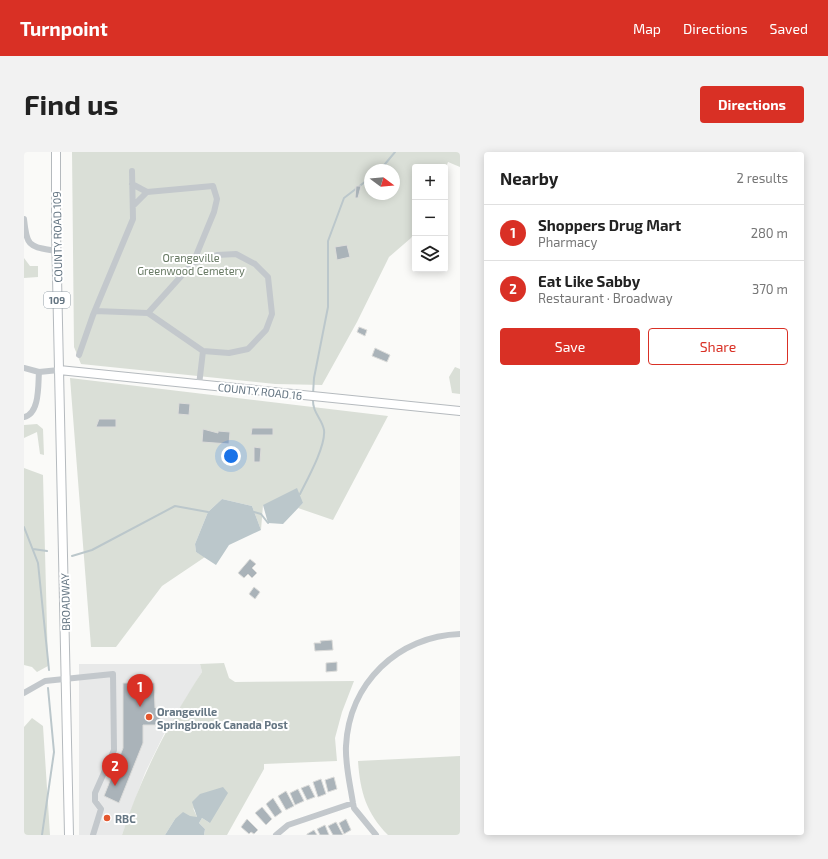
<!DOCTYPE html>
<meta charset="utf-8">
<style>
:root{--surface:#fff;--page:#f2f2f2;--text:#222;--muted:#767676;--line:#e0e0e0;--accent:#d93025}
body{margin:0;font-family:"Exo 2",sans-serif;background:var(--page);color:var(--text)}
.controls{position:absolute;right:12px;top:12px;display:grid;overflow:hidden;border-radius:4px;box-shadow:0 2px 10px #0003}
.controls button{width:36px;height:36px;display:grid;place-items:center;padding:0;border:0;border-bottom:1px solid var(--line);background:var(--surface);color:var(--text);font:20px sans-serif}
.compass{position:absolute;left:340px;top:12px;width:36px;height:36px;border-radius:50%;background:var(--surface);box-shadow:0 2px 10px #0003;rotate:106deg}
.you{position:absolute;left:207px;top:304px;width:14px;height:14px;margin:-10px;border:3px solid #fff;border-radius:50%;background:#1a73e8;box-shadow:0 0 0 6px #1a73e833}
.badge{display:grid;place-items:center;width:26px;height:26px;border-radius:50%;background:var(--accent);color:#fff;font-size:13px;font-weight:700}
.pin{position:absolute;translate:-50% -33px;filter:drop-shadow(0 1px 2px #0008)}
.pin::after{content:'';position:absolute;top:21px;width:14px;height:12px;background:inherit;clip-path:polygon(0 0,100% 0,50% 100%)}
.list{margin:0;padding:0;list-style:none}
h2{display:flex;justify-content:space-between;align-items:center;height:52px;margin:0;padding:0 16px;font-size:17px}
h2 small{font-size:13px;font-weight:400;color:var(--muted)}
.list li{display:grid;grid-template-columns:26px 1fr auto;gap:12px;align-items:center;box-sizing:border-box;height:56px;padding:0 16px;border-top:1px solid var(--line)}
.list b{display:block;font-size:15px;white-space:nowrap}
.list p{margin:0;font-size:13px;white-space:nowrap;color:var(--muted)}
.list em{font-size:13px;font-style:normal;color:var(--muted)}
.actions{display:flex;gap:8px;padding:12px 16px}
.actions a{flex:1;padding:9px 0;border:1px solid var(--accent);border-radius:4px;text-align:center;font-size:14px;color:var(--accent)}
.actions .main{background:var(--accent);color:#fff}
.icon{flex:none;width:22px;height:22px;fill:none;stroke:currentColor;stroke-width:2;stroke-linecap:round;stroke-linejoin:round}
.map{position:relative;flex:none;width:436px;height:683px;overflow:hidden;border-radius:4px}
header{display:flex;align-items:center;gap:24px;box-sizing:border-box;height:56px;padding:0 20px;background:var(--accent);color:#fff}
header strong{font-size:19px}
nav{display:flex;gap:22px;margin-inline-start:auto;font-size:14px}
.intro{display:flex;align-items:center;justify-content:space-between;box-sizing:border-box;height:96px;padding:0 24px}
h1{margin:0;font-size:28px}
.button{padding:10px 18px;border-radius:4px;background:var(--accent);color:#fff;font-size:14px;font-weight:700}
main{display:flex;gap:24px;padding:0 24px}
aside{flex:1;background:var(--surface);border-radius:4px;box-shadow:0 2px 10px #0003}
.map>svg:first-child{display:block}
</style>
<header>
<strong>Turnpoint</strong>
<nav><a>Map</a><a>Directions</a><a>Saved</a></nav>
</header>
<div class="intro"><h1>Find us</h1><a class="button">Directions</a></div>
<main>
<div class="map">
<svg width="436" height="683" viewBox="0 0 436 683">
<rect width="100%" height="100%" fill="#fafaf8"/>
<path fill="#e8e9e9" d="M55,512H176L178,520L140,582L121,621L98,683H55Z"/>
<path fill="#dadfd7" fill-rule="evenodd" d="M48,0H436V15L424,10L421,18V15H391V80L387,86L365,105L333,170L298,233L251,232L57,212L50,195ZM346,18H370V42H346Z
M0,106L6,114H14V125L0,126Z
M431,215L436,217V242L428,241L425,225Z
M46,226L364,264L309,368L274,356L279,351L239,353L237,378L228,354L198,347L184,360L171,392L172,400L181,405L138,434L92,495H67Z
M13,272L19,277L20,303L16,302L13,280L0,286V273Z
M0,316L19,323L24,514L13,520L8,515L0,513Z
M200,511L205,526L211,530L330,529L318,560L311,586L313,609L240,612V617L203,683H180L181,677L175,671L178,666L186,671L169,656L173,665L151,667L141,683H98C117,624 144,572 178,520L176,512Z
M8,566L19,574L26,683H0V575Z
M436,604V683H364C342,661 336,639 334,609Z"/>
<path fill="#bbc7cb" d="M273,336L279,351L259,372L244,371L239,353Z
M198,347L228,354L237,378L205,393L192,413L172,400L171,392L184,360Z
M199,635L204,641L186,671L178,666L175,671L181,677L180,683H141L151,667L159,660L166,664L173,665L168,650L176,642Z"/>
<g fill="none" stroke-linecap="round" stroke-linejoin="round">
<path stroke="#bbc7cb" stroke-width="2" d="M356,18L371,0
M289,242L290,226L304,155V89L320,46L346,26
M276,342C283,328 302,294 300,278C298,266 288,261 289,246
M230,360L237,362L244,371
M0,375L14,411L25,518
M9,397L23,399
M48,404L68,398L151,354L184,360
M18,683L30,600L24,536"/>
</g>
<path fill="#aab3b9" stroke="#dcdcda" d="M332,34H337L334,46H331Z
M323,93L326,105L313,108L311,95Z
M335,175L343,178L341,184L333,180Z
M351,196L366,203L363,210L348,204Z
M155,251L166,252L165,263L154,262Z
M75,267H92V275H72Z
M228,276H249V283H227Z
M179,277L194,281V279L206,280L205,292L178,290Z
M230,295L237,296L236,310H230Z
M226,407L232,412L228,416L233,421L228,426L224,422L220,426L214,421Z
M230,435L236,440L231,447L225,442Z
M308,488L309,498L291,499L290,491H297L296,489Z
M313,510V519L302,520V511Z
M99,531H130L131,556H136V568L131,573H119V591L95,651L80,644L99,596Z
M310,625L313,637L304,640L301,628Z
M297,627L302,642L294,645L289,630Z
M285,633L291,645L283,648L277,636Z
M274,637L280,649L271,653L266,641Z
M262,639L270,654L262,658L254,644Z
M249,646L258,660L251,665L242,652Z
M238,655L248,667L242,673L231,661Z
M223,667L234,678L230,682L227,680L225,682L217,675Z
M322,667L327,678L320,682L315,671Z
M312,670L319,683H309L304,674Z
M301,673L305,683H296L293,677Z
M290,678L293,683H283V682Z"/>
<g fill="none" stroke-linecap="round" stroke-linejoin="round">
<g stroke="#b5babe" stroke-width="10">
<path id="major" d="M32,0V78L45,683
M35,218L436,259"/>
</g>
<path stroke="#c3c8cc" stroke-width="6" d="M108,32L123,40
M0,67C3,96 5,94 32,99
M71,159L124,161L169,111L190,60L193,47L189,34L123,40L109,54
M124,161L179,199L205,201L224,197L242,178L248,162L244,125L231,112L212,102L193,103L169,111
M55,203L69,163L109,67L108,19
M0,216L15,220L35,218
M175,233L179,199
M0,265C16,262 14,232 15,220
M0,541L21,529L89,522L90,598L71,641V649L77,657L69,683
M252,683L264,673L329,651
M352,683L330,656L329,651C326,632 321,612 322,594C325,531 374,484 436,482"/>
<use href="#major" stroke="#fff" stroke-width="8"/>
</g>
<g fill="#e4572e" stroke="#fff" stroke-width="1.5">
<circle cx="125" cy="565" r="4"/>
<circle cx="83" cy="666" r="4"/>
</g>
<g text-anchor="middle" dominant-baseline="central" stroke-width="4" stroke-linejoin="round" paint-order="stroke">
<rect fill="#fff" stroke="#939fa8" stroke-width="1" x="20" y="140" width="26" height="16" rx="3"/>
<g font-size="10" font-weight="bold" fill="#657683">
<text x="33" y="148">109</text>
</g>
<g font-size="11" fill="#657683" stroke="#fff">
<text transform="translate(33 85) rotate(-91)">COUNTY ROAD 109</text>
<text transform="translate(236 239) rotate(6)">COUNTY ROAD 16</text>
<text transform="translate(41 450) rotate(-91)">BROADWAY</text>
</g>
<g font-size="11" fill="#687a64" stroke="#fff">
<text x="167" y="105">Orangeville<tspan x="167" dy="13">Greenwood Cemetery</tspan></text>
</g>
<g font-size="11" font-weight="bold" fill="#657683" stroke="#fff" text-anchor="start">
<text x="133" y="559">Orangeville<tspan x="133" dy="13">Springbrook Canada Post</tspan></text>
<text x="91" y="666">RBC</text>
</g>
</g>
</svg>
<div class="controls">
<button>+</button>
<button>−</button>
<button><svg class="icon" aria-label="layers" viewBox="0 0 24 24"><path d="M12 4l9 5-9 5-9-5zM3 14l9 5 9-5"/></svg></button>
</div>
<svg class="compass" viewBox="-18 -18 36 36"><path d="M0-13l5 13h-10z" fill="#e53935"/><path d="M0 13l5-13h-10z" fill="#767676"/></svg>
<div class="you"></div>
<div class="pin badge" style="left:116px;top:555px">1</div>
<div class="pin badge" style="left:91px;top:634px">2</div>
</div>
<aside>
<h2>Nearby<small>2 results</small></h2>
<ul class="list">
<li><span class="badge">1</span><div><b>Shoppers Drug Mart</b><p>Pharmacy</p></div><em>280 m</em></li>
<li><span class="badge">2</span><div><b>Eat Like Sabby</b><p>Restaurant · Broadway</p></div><em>370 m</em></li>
</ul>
<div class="actions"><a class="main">Save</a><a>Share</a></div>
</aside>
</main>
